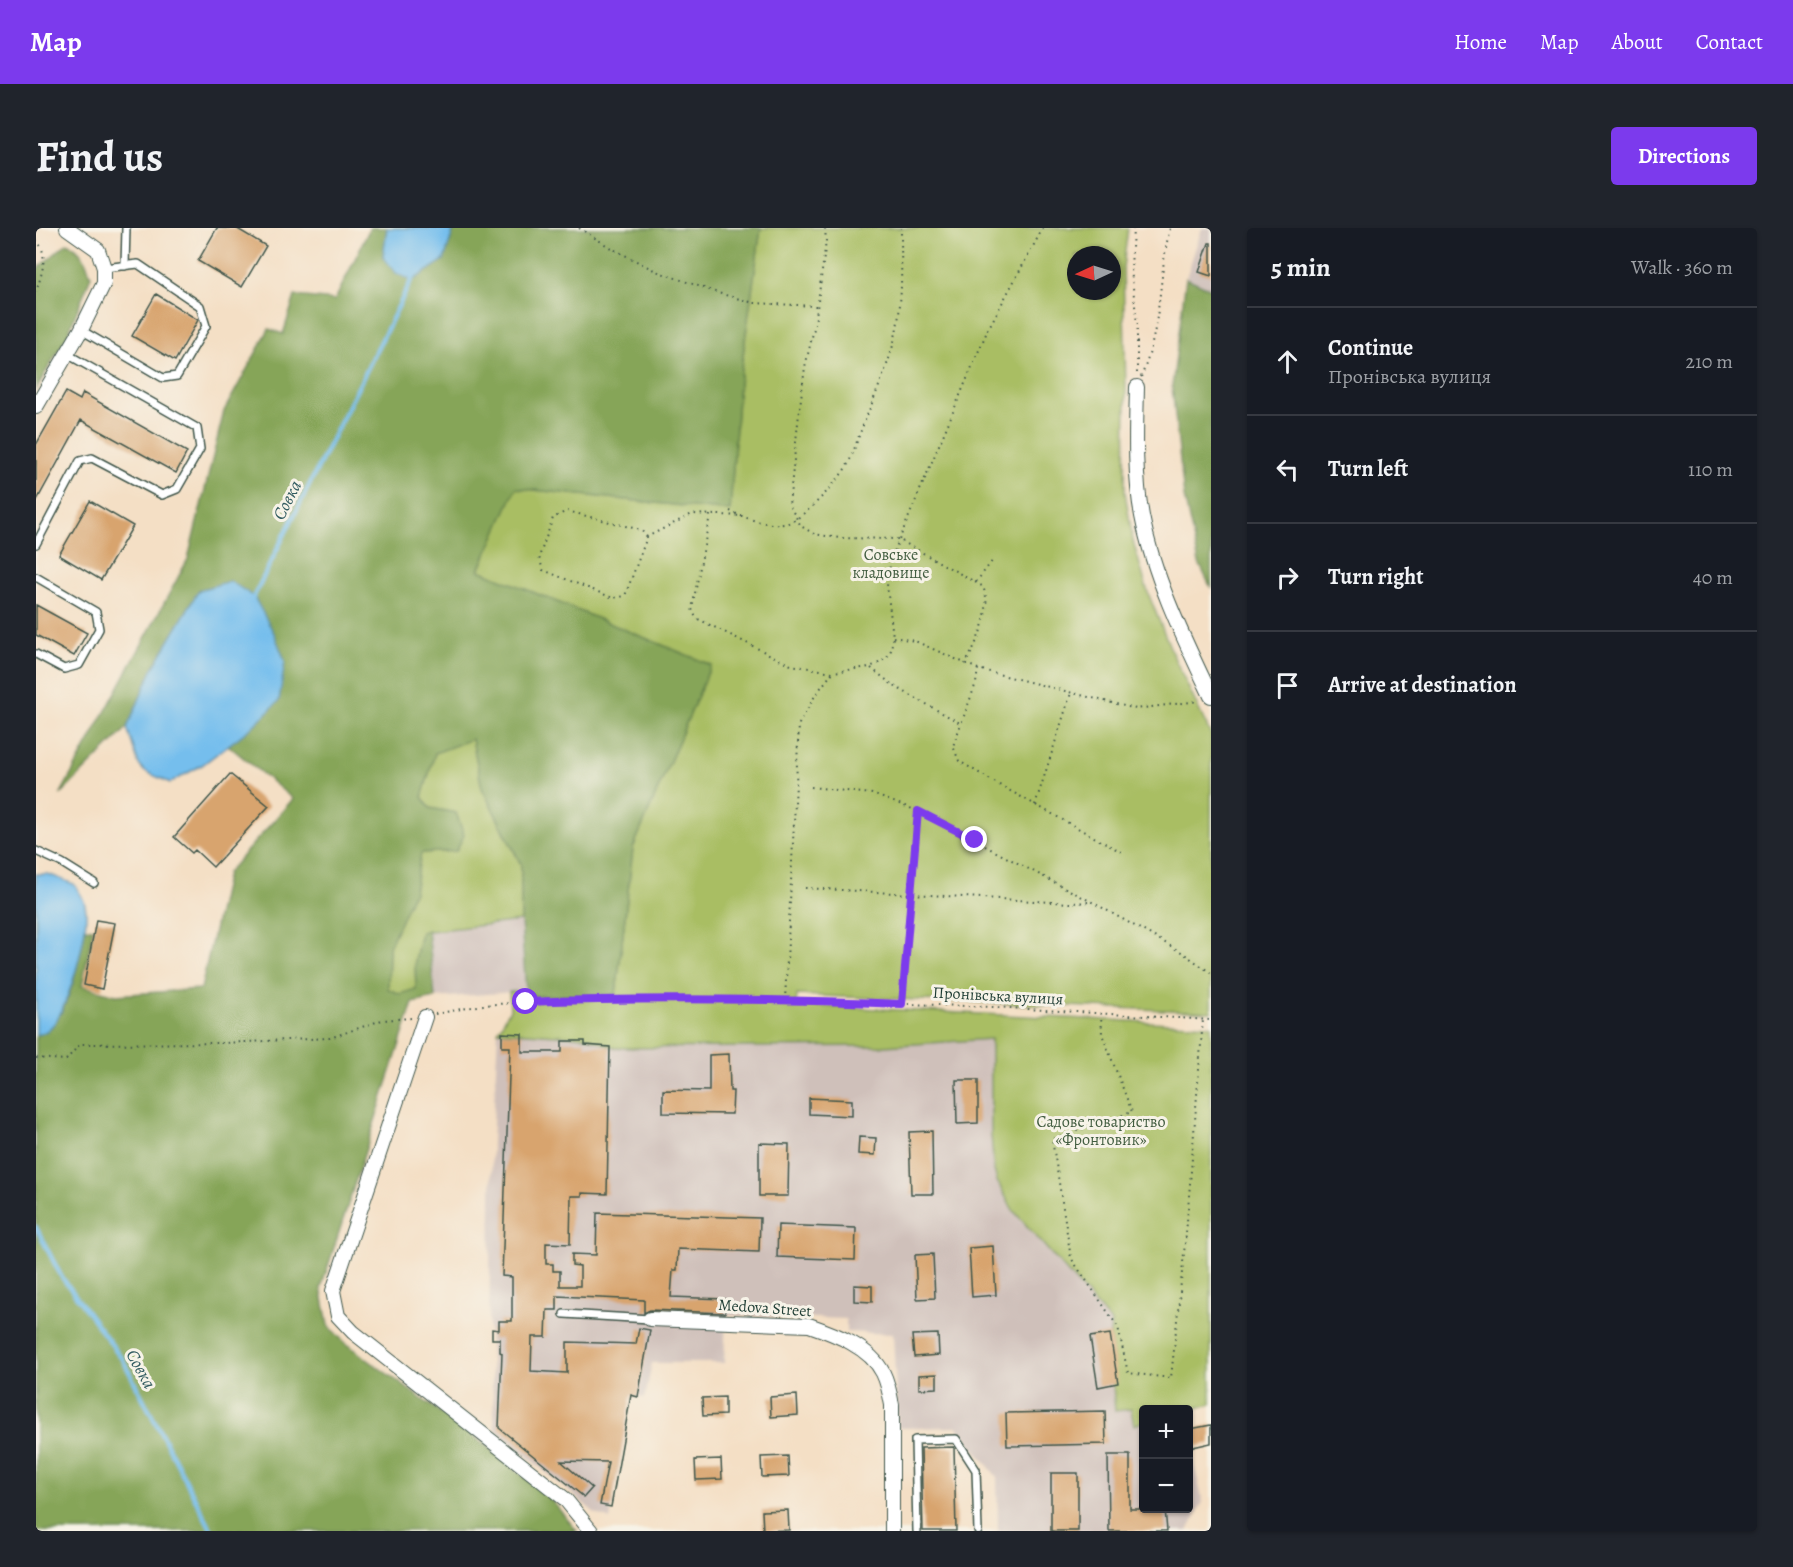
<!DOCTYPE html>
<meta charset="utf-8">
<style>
:root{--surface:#171b24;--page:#20242c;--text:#f1f3f6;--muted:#9ea1a6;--line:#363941;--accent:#7c3aed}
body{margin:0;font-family:Alegreya,serif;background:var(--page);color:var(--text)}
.controls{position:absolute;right:18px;bottom:18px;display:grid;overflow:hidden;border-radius:6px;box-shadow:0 2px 4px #0004}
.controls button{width:54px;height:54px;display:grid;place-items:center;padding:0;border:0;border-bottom:2px solid var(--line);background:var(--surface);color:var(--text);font:30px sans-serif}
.compass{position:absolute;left:1031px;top:18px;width:54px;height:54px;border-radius:50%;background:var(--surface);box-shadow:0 2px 4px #0004;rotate:266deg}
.stop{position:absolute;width:18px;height:18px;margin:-14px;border:4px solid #7c3aed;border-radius:50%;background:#fff}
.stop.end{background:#7c3aed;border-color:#fff;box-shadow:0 2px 6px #0008}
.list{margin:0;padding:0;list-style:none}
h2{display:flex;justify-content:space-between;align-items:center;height:78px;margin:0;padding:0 24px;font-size:26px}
h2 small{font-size:20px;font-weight:400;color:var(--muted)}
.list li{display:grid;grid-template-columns:39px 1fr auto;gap:18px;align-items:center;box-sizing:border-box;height:108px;padding:0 24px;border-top:2px solid var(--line)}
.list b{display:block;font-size:22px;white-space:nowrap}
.list p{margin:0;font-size:20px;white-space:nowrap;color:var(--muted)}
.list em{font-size:20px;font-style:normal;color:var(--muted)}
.icon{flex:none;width:33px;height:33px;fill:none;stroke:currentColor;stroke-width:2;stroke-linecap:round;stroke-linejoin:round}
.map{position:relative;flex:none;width:1175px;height:1303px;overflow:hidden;border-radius:6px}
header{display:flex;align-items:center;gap:36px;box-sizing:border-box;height:84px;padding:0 30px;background:var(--accent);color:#fff}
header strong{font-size:28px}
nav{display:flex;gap:33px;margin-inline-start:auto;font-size:21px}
.intro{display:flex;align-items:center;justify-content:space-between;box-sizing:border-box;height:144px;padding:0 36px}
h1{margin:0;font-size:42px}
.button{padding:15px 27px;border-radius:6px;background:var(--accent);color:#fff;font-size:21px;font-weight:700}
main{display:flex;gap:36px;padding:0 36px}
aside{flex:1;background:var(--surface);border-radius:6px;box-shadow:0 2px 4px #0004}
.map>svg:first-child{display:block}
</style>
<header>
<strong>Map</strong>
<nav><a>Home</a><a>Map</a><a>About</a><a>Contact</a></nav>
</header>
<div class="intro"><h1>Find us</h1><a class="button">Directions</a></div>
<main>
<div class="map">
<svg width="1175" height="1303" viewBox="0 0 1175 1303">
<rect width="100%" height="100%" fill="#f7f3e8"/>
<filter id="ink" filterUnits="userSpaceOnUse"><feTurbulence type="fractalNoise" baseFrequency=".0167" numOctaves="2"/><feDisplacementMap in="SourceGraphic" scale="12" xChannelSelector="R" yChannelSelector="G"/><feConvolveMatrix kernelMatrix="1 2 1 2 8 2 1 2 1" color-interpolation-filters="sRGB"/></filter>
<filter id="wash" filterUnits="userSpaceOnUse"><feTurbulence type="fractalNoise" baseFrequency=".008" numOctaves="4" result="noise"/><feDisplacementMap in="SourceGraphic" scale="24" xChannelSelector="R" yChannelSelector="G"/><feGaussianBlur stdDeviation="1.35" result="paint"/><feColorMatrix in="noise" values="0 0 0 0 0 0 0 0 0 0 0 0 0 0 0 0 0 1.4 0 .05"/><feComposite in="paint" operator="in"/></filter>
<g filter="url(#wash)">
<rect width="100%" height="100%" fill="#f4dfc5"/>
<path fill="#cfc0ba" d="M1166,0H1175V61L1150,50Z
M485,693L490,763L399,770L392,702Z
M462,803L551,809L579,820L848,818L955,811V907L958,942L961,952L977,982L1075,1094L1074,1106L1080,1155L1077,1156L1079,1183L1095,1181L1098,1196L1107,1194L1108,1280H1152L1153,1215L1167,1274L1152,1303H962L961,1249L921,1199L862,1200L857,1106L810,1104V1091L690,1087L688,1135H616L609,1170L595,1168L574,1292L559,1285L459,1202L453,1098L456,914Z"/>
<path fill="#a9be63" stroke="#647e4c" stroke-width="1.5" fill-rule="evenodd" d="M725,0H1092L1087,39L1090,163L1089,264L1097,313L1112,365L1138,429L1175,507V784L761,767L760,777L1175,797V1176L1153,1182H1108L1107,1194L1098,1197L1095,1181L1079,1183L1077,1156L1080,1155L1074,1106L1075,1094L977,982L961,953L958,942L955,907V811L848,818L579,820L551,809L462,803L474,781L473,764L490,763L499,768L575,767L580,766L597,620L675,437L443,343L479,260L694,283L703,155ZM1040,27H1076V63H1040Z
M436,510L446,560L485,637V693L385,704L379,733L380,762L364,766L352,761L353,719L378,663L385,625L420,623V585L394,580L386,569L399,525Z"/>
<path fill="#86a559" stroke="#527146" stroke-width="1.5" d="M334,0H351L347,29L408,32L418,0H725L703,155L694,283L480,260L443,342L675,437L597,620L580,766L575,767L499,768L490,763L485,693V636L446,560L436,511L399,525L386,569L394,580L420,585L428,607L420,623L385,625L378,663L353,719L352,761L364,766L380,761L379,733L385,704L392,702L399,770L377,775L285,1060L292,1097L309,1115L449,1217L512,1268L541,1303H0V807C32,802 44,727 49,700L57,701L46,758L80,767L165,761L191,645L257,571L192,517L215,499L163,362L117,440L91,500L24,567L152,331L188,183L233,101L247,106L259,68L299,72Z
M31,15C46,21 50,33 55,48L31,108L0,161V42Z
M1150,50L1175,61V360L1163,335L1148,269L1136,159Z"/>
<path fill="#74beed" stroke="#4a7e90" stroke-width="1.5" d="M351,0H418L408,32L376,53L360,45L347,29Z
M194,353L218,369L238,405L249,433L243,473L215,500L166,537L134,555L108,543L103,537L91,500L117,440L163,362Z
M0,646H12L38,656C42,662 48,670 49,677C55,699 32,782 16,798C12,803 6,806 0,807Z"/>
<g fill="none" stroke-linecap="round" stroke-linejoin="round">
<path stroke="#74beed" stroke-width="4" d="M216,372L377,49
M0,999L25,1048L87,1132L176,1303"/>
</g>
<g id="blocks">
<path fill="#d8a46e" d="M181,0H200L230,18L206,59L162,33Z
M1173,15H1175V48L1163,44Z
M120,66L162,92L139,133L96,108Z
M30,164L44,172L47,165L151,224L140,245L45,192L0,274V217Z
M54,273L97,298L65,352L23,327Z
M0,377L51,405L38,428L0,407Z
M194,546L233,578L177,639L159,622L156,625L138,609Z
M60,692L79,695L66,761L48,757Z
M466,805L486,806V824H526V813H549V817L574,819L571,966L546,965V968H535L534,1016L510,1015V1036H517V1043H524V1058H544V1038L536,1037V1026L560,1027L561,985L724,990L723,1024L642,1021L641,1042H637L635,1069L689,1071V1085L614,1082L608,1085V1072L521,1068V1082H511L510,1109H496L495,1143L531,1145V1114L600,1116L603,1100L614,1102L602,1169L595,1167L575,1279L564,1277L572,1234L525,1233L556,1260L548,1269L463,1200L466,1125L464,1124V1111H456V1101L463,1102V1093H476V1049L466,1048L474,819H466Z
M693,826L694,863H697L696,886L627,885V862L673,863V827Z
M920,852H942V895L921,896Z
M773,870L816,872V888L773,886Z
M896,903L897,966H875L873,904Z
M823,909L840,910L839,927L822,926Z
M723,915L753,916L752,968H723Z
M742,997L820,1000L819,1032L741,1029Z
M957,1018L960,1067L936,1069L933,1020Z
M897,1026L899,1070L881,1071L879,1027Z
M818,1057L836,1058V1074L818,1073Z
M902,1106L903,1127L878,1129L876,1107Z
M1074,1106L1082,1155L1062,1159L1054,1109Z
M901,1146V1160L883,1161V1147Z
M761,1167L762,1187L735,1189L734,1169Z
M689,1169V1187L667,1188L666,1170Z
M1069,1183L1070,1216L971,1218L970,1185Z
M1175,1197V1215L1157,1219L1154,1201Z
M918,1219L920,1303H887L885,1220Z
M1072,1227H1094V1281H1129L1131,1303H1073Z
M752,1228L753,1248L726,1249L725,1229Z
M685,1231L686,1251L660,1252L659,1232Z
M1015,1245H1042V1303H1015Z
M752,1282L753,1302L727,1303L726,1283Z"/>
</g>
</g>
<g filter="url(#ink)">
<use href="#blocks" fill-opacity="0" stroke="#3f554a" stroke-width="1.5"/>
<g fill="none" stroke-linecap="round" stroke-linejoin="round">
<g stroke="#3f554a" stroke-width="10">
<path id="service" d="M89,38L90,0
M45,102L127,150L141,148L170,98L164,78L102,36L68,40
M0,316L44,233L56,230L126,267L141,261L164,221L161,200L31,126
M0,349L60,384L63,401L43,437L28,441L0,426
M0,623L26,635L58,655
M528,1086L614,1091
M881,1303L879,1212L920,1211L940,1242L942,1303"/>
</g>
<g stroke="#3f554a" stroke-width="16">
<path id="minor" d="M1101,159C1100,202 1098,246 1106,288C1118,350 1148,411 1175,468
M0,179L45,102L68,55V40L62,22L31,0
M389,789L297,1063L302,1088L317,1104L529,1271L555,1303
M614,1091L773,1097C799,1106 834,1119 847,1145C852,1155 854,1166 856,1177V1303"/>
</g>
<path stroke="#3f554a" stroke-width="2" stroke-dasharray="1.5 4.5" stroke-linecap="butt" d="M543,0L575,20L620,43L682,65L718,75L781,78
M789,0L790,13L779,96L769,139L763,186L753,277L765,298L778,306L803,310L862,311L946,358C959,377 940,418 929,436
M1097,0L1095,41L1101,96V148
M0,12C14,25 5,48 0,64
M1105,149C1126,100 1122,50 1134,0
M694,283C709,290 735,300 752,295C770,289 801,254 811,238C817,227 821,212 826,200C838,169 853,138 860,105C867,70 865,35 865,0
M674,287L656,381L660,390L755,437L797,444L834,439L845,434L851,429L855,422L857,409L851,358L855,331L952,101L1007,0
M611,309L605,302L531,283L517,290L503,329L507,342L577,370L589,368L611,309L656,286L706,288
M940,354L957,332
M857,409L879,413L942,441L1100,481L1163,473
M835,440L858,458L924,495
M942,441L940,455L917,518L923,533L958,554L1087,625
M775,559L836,566L882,583L1056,674L1147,725L1175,745
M999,577L1035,465
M769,660L1034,675L1054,674
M749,772L763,496L780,466L797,444
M866,776L882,584
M1065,785L1066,806L1096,884L1016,911L1035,1030L1082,1099L1092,1145L1135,1150L1150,1006L1167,791
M399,786L447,777L490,774L587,770L760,772L958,779L1175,792
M0,830L30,832L44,816L188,815L294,810L346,792L376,790"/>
<use href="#service" stroke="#fff" stroke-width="7"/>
<use href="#minor" stroke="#fff" stroke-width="14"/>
</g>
</g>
<g fill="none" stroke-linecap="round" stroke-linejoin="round" filter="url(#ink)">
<path stroke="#7c3aed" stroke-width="8" d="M490,774C615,769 740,771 866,776L882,583L939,612"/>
</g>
<g text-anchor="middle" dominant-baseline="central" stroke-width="6" stroke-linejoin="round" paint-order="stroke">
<g font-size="16" fill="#425d40" stroke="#f7f3e8">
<text x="855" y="327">Совське<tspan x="855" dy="18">кладовище</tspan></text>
<text x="1065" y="894">Садове товариство<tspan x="1065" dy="18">«Фронтовик»</tspan></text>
</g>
<g font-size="16" fill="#1f3d34" stroke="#f7f3e8">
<text transform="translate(962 768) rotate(3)">Пронівська вулиця</text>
<text transform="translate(729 1080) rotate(4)">Medova Street</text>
</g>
<g font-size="18" font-style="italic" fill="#345d62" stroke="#f7f3e8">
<text transform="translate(251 272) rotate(-63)">Совка</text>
<text transform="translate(105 1141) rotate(61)">Совка</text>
</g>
</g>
</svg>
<div class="controls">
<button>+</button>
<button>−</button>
</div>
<svg class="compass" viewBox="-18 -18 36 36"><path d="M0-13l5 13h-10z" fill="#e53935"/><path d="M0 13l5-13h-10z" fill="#9ea1a6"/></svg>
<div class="stop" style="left:490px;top:774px"></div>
<div class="stop end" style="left:939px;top:612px"></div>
</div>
<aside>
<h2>5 min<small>Walk · 360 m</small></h2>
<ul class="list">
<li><svg class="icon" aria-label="ahead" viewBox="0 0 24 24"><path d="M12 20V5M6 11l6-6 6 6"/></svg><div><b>Continue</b><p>Пронівська вулиця</p></div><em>210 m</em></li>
<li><svg class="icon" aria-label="left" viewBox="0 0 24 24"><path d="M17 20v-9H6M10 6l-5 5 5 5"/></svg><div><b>Turn left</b></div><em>110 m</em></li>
<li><svg class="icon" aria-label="right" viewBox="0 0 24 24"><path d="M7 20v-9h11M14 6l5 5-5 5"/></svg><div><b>Turn right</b></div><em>40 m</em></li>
<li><svg class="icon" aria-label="arrive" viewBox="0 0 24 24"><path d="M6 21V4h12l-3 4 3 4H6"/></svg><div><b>Arrive at destination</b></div></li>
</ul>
</aside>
</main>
